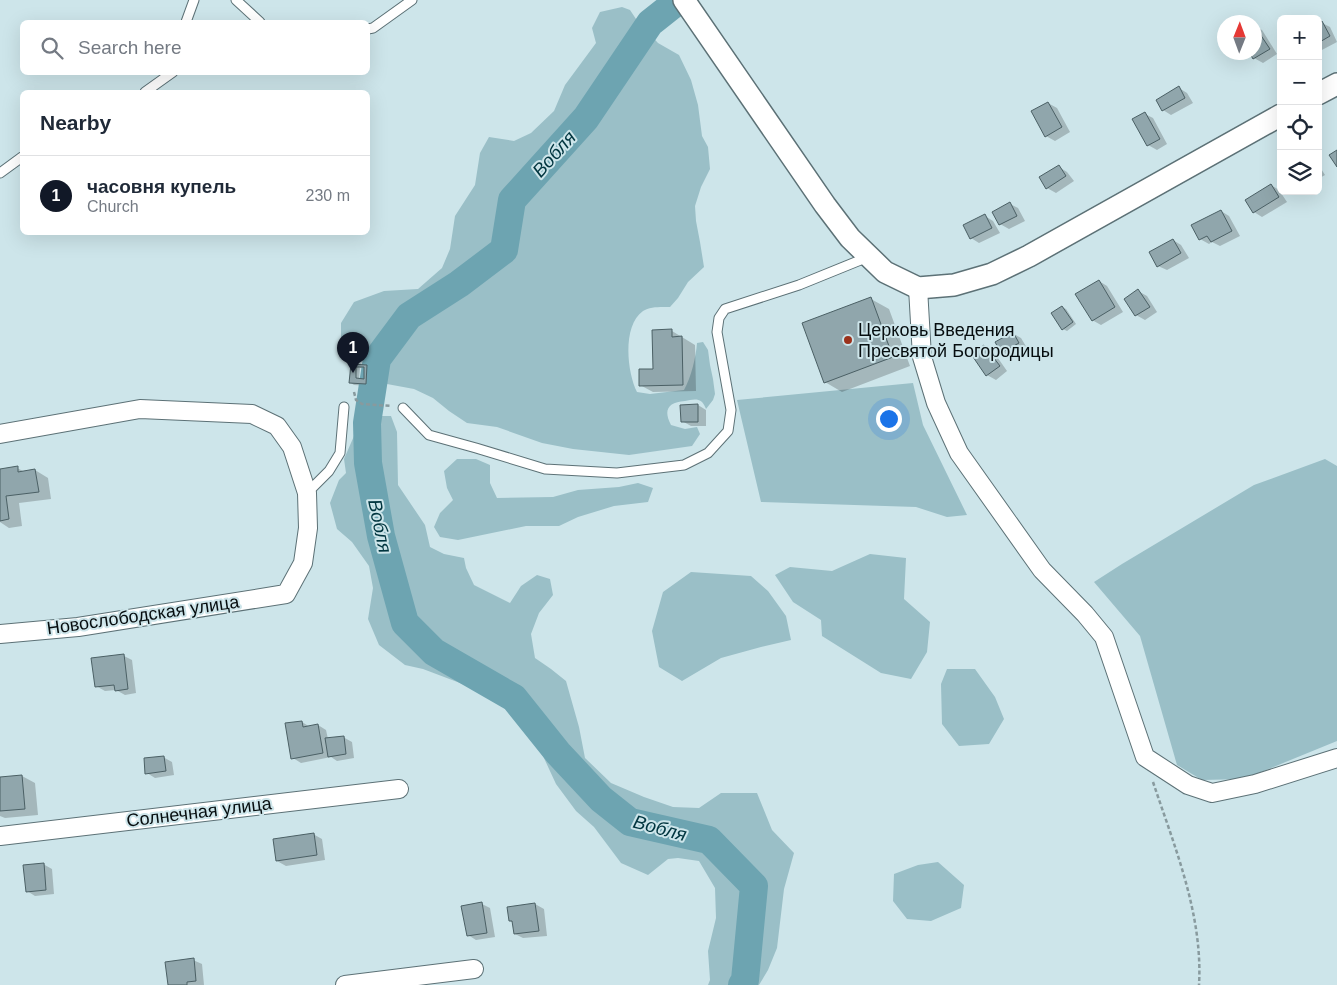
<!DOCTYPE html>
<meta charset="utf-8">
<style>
:root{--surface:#fff;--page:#f6f6f7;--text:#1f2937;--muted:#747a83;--line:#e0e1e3;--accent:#111827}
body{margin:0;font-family:Arial,sans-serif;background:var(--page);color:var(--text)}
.controls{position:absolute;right:15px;top:15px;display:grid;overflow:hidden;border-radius:8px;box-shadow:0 5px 20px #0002}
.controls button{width:45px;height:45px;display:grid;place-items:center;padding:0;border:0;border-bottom:1px solid var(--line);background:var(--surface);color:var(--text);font:25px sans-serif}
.compass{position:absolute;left:1217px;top:15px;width:45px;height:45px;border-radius:50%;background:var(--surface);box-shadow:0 5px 20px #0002;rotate:1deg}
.you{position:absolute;left:888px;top:418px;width:18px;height:18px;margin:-12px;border:4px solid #fff;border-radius:50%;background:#1a73e8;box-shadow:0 0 0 8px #1a73e833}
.badge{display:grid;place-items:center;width:32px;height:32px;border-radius:50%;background:var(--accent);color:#fff;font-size:16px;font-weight:700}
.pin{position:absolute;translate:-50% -41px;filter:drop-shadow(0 1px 2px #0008)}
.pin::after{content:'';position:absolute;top:26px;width:18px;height:15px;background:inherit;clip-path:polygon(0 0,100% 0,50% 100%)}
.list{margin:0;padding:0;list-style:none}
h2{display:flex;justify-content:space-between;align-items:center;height:65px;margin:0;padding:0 20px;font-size:21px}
h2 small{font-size:16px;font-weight:400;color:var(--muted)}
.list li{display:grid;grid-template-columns:32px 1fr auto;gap:15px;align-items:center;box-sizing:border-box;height:80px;padding:0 20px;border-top:1px solid var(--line)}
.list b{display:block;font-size:19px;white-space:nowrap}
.list p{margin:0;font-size:16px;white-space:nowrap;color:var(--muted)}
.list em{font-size:16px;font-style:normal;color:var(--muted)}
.icon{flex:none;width:28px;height:28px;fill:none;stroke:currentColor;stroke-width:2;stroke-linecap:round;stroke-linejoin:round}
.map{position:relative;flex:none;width:1337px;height:985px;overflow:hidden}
.search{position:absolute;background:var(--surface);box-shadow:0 5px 20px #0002;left:20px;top:20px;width:350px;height:55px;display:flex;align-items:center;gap:12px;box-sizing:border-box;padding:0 18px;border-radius:8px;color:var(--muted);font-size:19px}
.panel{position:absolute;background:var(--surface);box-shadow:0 5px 20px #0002;left:20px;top:90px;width:350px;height:145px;border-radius:8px}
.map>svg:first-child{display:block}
</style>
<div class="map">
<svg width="1337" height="985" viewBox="0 0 1337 985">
<rect width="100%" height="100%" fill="#cde5ea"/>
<path fill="#9abfc7" d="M622,7L630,10L636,19L658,43L679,55L691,80L698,105L702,136L708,147L710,169L701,187L695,206L696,221L700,242L704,267L688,282L678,298L670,307C663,307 650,306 643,311C622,326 627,372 637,392L650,394L684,390C691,378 696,357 697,343L703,342L708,350L710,365L713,379L715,394L713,400L706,409C705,407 704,404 702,402C697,398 691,400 685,401C668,402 663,410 671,425L685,429L697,427L700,434L692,446L629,455L573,449L542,443L497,427L467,423L449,411L433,398L414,389L387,384L382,369L370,354L353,353L341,341V323L354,302L384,291L418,289L442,268L450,249L455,216L475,185L480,153L489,137L514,141L531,133L554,111L565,85L596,43L592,28L600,12Z
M913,383L923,425L967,515L947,517L916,507L761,502L737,400Z
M360,416H391L397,432L398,485L425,525L430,547L444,554L464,558L466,568L474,585L510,603L521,586L537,575L550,579L553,595L539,613L531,634L535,658L551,669L566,681L579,727L585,758L611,783L644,797L673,807L699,808L721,793H757L772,830L794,853L784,889L777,948L768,970L759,985H708L710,980L708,951L716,918L715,888L699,861L678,858L668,859L648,875L621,863L594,827L576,811L556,784L537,743L517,720L492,697L460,683L423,669L405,665L379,645L368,619L373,588L369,566L352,542L337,529L330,503L339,480L346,473L344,459L354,436L356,420Z
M457,459H476L490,465V483L497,498L553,497L578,490L619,487L638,483L653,488L648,502L614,506L578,517L559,526H526L458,540L440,537L434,527L440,513L453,500L447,488L444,471Z
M1325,459L1337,466V741L1244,779L1202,780L1177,765L1140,636L1094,582L1122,564L1254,485Z
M870,554L906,558L904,599L930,622L927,652L911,679L881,673L822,636L821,620L793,602L775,575L790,567L832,571Z
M691,572L751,576L768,591L786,616L791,640L761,647L721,658L682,681L659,667L652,631L663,592Z
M947,669H975L995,697L1004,719L989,744L959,746L942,724L941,684Z
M938,862L964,885L961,908L931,921L907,919L893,901L894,874L918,865Z"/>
<path fill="#0003" fill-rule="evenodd" d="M1322,23L1330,27L1337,42L1320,51L1318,50V25Z
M1254,26L1262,30L1277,54L1263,63L1254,58Z
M1179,88L1187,93L1193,103L1171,115L1163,110Z
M1048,103L1057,108L1070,132L1055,141L1046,136Z
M1145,114L1153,118L1167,144L1157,150L1148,145Z
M1318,164L1325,175L1318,179Z
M1059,167L1067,172L1074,181L1056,193L1047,188Z
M1271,185L1279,190L1287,202L1262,217L1254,212Z
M1010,204L1018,208L1025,221L1009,229L1000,224Z
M1221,211L1229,216L1240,236L1220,246L1212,242L1209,244L1200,239Z
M985,216L993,221L1000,233L979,243L971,238Z
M1173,240L1181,245L1189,258L1167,270L1158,266Z
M1099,281L1107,286L1123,312L1101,325L1092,320Z
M1138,291L1147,296L1157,312L1145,320L1136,315Z
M871,299L889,309L910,366L842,392L825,382Z
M1062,307L1066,309L1076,324L1067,331L1063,329Z
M672,331L695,345L696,391L653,392L640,385L654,370Z
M1012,333L1021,338L1027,348L1011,357L1002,353L996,342Z
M985,346L993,351L1007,371L996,380L987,375Z
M352,365L369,366L373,369H371L369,386L354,385L351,383ZM360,368L366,369L365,380H359Z
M698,405L706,410V426H691L682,421Z
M17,468L25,472L35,470L48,478L51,499L19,503L22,526L9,528L0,522V470Z
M124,656L132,660L136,693L125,695L116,690L105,691L96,686Z
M302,722L310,727L318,725L326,730L328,739L343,737L352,742L354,758L337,761L331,757L301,763L293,758Z
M163,757L172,762L174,775L155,778L147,773Z
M22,776L35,783L38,815L5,818L0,816V778Z
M313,834L322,839L325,860L286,866L277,861Z
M43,864L52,869L54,894L35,896L27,891Z
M482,904L490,908L495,937L476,940L468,935Z
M535,904L544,909L547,936L523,938L515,934L514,923L510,921L508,908Z
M193,960L202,964L204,985H169Z"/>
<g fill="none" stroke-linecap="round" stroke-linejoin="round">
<path stroke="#6da4b1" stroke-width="28" d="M679,0L650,23L586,118L512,200L504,250L459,284L409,316L377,359L367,423L368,463L381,536L405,623L434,652L514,698L558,753L601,799L630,822L709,840L754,886L745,980L742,985"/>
</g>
<path fill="#90a6ac" stroke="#4b6065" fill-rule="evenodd" d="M1322,21L1330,36L1318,43V23Z
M1254,25L1270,49L1253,59L1249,52H1254Z
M1179,86L1185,98L1162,111L1156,100Z
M1048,102L1062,127L1045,137L1031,111Z
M1145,112L1160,139L1147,146L1132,119Z
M1337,150V167L1329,155Z
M1059,165L1066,176L1046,189L1039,177Z
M1271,184L1279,197L1253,213L1245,200Z
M1010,202L1017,216L999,225L992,212Z
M1221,210L1232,231L1211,242L1207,236L1199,240L1191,225Z
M985,214L992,228L970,239L963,225Z
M1173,239L1181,253L1157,267L1149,252Z
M1099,280L1115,307L1092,321L1075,294Z
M1138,289L1150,307L1135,316L1124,299Z
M871,297L893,357L824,383L802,323Z
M1062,306L1073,322L1062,330L1051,313Z
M672,329V337L682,336L683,385L639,386V369H653L652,330Z
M1013,332L1019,343L1001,353L995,342Z
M984,345L1000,366L986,376L971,354Z
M351,364L367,365L366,384L349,383ZM356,367H364V379L356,378Z
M698,404V422H681L680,405Z
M18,466V472L35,469L39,492L6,496L9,519L0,521V469Z
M124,654L128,689L115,691L114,685L95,687L91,658Z
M302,721L303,727L318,724L323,753L291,759L285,723Z
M344,736L346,754L328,757L325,738Z
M164,756L166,771L145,774L144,758Z
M22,775L25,809L0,811V777Z
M314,833L317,855L276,861L273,839Z
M44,863L46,890L26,892L23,865Z
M482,902L487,933L467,936L461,906Z
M535,903L539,931L514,934L512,921H509L507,907Z
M194,958L196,981L187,982V985H168L165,962Z"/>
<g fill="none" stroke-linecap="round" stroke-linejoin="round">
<g stroke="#5c7176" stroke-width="11">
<path id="service" d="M236,0L260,22
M186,22L194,0
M368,29L373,28L412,0
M145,92L173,72
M0,173L22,157
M403,408L429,435L476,448L545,469L617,473L684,465L708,453L728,431L731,410L717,332L719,318L725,309L799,285L868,257
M307,493L329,471L340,453L344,407"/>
</g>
<g stroke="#5c7176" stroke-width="20">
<path id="minor" d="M918,288L922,357L936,403L959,453L1042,570L1085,614L1104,637L1145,757L1188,785L1212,793L1255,784L1337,758
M0,434L140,409L252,414L277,426L292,447L307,493L308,528L303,563L286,594L78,627L0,634
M0,836L399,789
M345,985L474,969"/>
</g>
<g stroke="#5c7176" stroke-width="24">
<path id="tertiary" d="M684,0L825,205L850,238L885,272L918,288L954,285L992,274L1029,256L1281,115
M1318,94L1337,84"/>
</g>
<path stroke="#889a9e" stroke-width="2.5" stroke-dasharray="4 2.5" stroke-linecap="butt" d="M354,392L356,400L362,404L392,406
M1153,782C1175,848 1203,915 1199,985"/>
<use href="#service" stroke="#fff" stroke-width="9"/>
<use href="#minor" stroke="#fff" stroke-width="18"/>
<use href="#tertiary" stroke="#fff" stroke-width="21"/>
</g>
<circle fill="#9b321c" stroke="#cde5ea" stroke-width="2" cx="848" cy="340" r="5"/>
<g text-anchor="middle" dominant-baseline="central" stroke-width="4" stroke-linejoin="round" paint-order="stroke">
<g font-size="18" fill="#060d0f" stroke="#cde5ea" text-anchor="start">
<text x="858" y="330">Церковь Введения<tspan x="858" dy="21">Пресвятой Богородицы</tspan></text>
</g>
<g font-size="18" fill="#060d0f" stroke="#cde5ea">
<text transform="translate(143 615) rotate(-8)">Новослободская улица</text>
<text transform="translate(199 812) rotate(-7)">Солнечная улица</text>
</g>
<g font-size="19" font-style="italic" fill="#00353f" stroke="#cde5ea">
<text transform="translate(554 154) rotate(-48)">Вобля</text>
<text transform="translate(380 526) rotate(78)">Вобля</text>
<text transform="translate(660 828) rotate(15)">Вобля</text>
</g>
</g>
</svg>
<div class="controls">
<button>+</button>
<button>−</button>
<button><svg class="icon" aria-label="locate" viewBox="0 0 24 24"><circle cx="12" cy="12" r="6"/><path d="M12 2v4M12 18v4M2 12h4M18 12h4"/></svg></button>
<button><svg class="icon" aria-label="layers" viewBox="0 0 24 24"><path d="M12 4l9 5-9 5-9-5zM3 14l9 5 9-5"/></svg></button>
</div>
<svg class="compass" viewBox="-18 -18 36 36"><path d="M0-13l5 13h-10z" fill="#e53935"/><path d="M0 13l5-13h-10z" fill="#747a83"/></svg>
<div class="you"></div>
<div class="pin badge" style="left:353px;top:373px">1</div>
<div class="search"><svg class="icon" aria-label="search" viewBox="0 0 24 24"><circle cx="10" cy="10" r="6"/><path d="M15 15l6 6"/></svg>Search here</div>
<section class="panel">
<h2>Nearby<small></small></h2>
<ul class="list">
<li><span class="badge">1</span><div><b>часовня купель</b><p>Church</p></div><em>230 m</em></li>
</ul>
</section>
</div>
